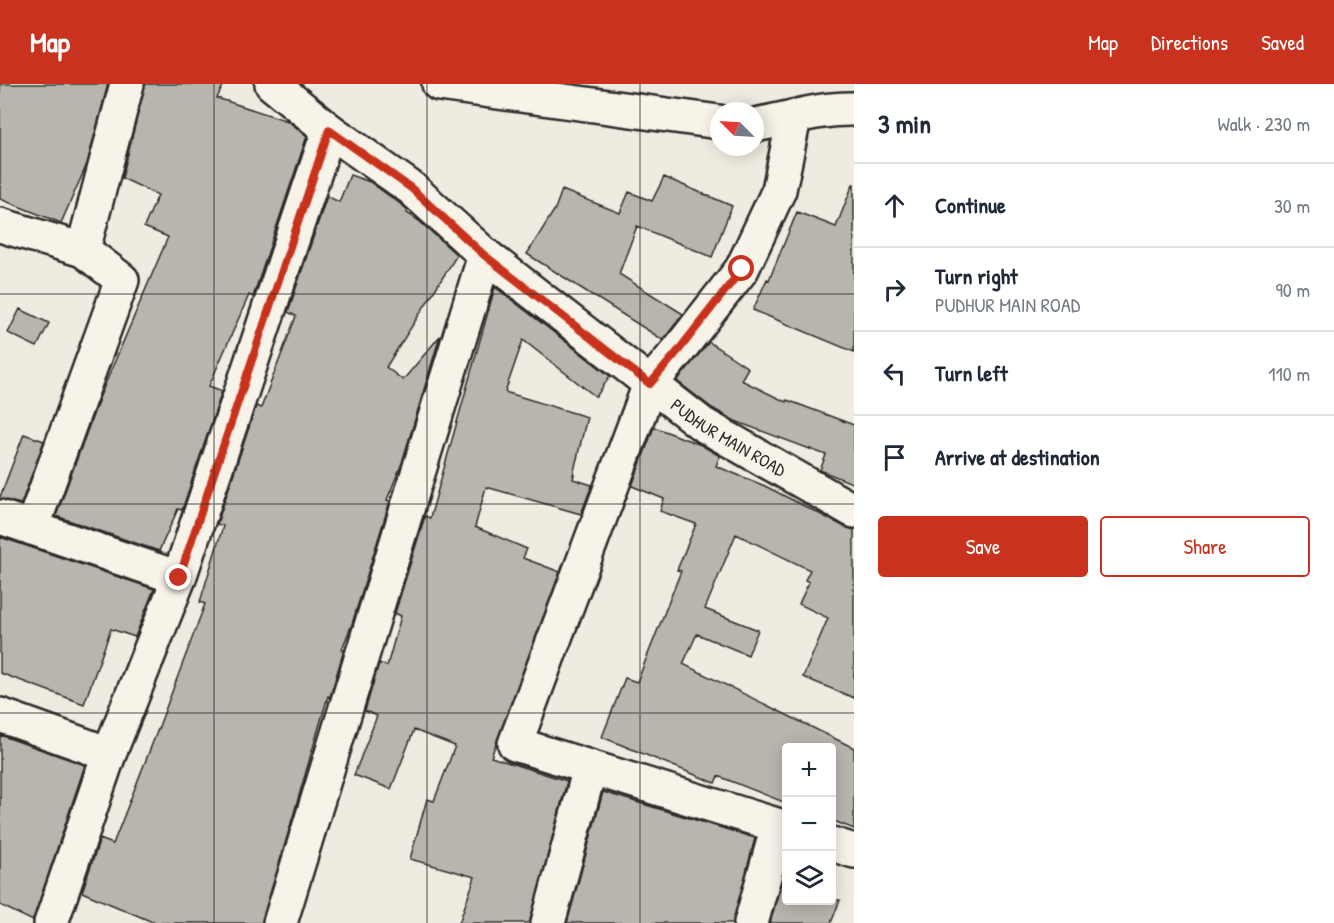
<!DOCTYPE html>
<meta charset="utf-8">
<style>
:root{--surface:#fff;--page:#f6f6f7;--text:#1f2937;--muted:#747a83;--line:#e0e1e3;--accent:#c8321e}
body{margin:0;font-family:"Patrick Hand",sans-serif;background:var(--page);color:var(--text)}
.controls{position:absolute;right:18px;bottom:18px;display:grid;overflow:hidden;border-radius:6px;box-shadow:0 3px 15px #0003}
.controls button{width:54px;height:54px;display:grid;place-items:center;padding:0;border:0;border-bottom:2px solid var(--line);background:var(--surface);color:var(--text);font:30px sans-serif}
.compass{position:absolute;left:710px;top:18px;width:54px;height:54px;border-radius:50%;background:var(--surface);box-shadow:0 3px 15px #0003;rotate:294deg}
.stop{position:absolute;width:18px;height:18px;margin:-14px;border:4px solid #c8321e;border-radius:50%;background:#fff}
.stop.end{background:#c8321e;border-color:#fff;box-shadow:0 2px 6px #0008}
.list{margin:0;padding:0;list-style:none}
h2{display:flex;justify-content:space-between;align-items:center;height:78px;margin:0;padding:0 24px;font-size:26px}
h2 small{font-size:20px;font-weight:400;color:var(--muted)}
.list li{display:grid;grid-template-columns:39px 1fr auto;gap:18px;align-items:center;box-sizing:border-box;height:84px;padding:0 24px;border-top:2px solid var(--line)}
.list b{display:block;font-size:22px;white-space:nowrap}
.list p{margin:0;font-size:20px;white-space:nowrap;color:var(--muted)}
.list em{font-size:20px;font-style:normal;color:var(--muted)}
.actions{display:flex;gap:12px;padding:18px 24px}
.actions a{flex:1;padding:14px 0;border:2px solid var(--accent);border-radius:6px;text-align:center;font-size:21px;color:var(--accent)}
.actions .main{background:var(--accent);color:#fff}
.icon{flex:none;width:33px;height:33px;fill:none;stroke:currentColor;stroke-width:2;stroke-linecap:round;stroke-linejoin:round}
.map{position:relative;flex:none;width:854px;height:839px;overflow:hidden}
header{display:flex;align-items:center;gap:36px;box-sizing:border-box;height:84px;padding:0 30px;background:var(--accent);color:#fff}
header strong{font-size:28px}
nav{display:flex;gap:33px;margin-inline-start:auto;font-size:21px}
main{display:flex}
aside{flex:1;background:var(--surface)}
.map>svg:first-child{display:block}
</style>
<header>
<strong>Map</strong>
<nav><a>Map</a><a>Directions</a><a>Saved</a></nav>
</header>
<main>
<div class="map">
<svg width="854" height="839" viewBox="0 0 854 839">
<rect width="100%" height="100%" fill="#efebe0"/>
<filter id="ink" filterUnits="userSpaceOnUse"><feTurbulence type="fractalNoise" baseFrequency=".0167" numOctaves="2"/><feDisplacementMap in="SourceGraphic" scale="12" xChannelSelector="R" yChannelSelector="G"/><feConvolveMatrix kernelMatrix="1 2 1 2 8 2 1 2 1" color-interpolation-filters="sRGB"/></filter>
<g filter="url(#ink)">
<path fill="#b8b5ae" stroke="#2b2b2b" stroke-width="1.5" d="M0,0H108L87,80L61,139L0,115Z
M145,0H224L217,14L288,37L307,52L253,213L249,211L209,302L222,307L182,426L178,425L159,467L56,432L100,312L168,153L144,143L158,111L122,94Z
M350,91L370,98L399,119L408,126L407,129L418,136L457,171L386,283L403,296L440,252L402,379L387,416L390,417L352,540L342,565L344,566L330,613L328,612L262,839H155L82,808L100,755L113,760L158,645L205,520L200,518L223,442L217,440L256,322L261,324L296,232L288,228L327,112L339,118Z
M664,93L732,122L712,173L637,142L619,190L683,230L663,256L527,170L555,125L562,106L620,129L629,108L652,117Z
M853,100H854V268L753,226L767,195L769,196L797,128L836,143Z
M495,203L610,292L596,313L523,256L505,308L587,333L573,391H574L573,395L592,401L581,430L486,403L475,443L527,465L523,474L560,488L491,673L567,697L530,839H459L475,793L410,775L427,715L434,717L455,662L414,646L391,705L354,691L377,632L365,627L379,579L387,582L401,532L395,529L425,432L430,434Z
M20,225L49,239L37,263L8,249Z
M709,258L748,284L741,296L786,318L787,316L854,341V400L820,386L826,371L735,337L712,324L677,297Z
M654,343L701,361L720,372L716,382L765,402L845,443L854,446V614L803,593L828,534L799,520L809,498L805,496L810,486L736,450L705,525L758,546L748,571L697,550L683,580L854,664V745L831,736V663H786V719L718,692L715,699L602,653L625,594L637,598L681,487L677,486L696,440L660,427L664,415L632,402Z
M24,350L44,357L21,420L0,415V413Z
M0,453L154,505L135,553L111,545L84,620L0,589Z
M0,651L85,681L33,837L0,821Z
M603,708L755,754L733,839H567Z
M786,781V816H840L831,839H770Z"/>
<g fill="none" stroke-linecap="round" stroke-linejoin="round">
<g stroke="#2b2b2b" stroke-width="38">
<g id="minor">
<path id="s1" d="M272,0L329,46L411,104L485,171L702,340L854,427"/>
<path d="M439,0L719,38"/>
<path d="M755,41C789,35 820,24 854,25"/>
<path d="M0,141L83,166"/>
<path d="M0,433L179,494"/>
<path d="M32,444L122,196L83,166L127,0"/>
<path d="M0,631L109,670"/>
<path d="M786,744L515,660L650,300L678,267L742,185L779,106L794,34"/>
<path d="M832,760L854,767"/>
<path d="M51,839L109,670L179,494L329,46"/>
<path d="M280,839L485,171"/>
<path d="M548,839L590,684"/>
<path d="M751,839L778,742"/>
</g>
</g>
<use href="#minor" stroke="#f7f3e8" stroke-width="33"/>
</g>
</g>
<g fill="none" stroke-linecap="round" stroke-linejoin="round" filter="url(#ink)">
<path stroke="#c8321e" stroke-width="8" d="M179,494L329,46L411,104L484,171L650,300L678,267L742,185"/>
</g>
<path fill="none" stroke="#2b2b2b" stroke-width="1.5" stroke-opacity="0.55" d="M214,0V839M427,0V839M640,0V839M0,210H854M0,420H854M0,629H854"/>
<g text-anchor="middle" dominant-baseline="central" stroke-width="4.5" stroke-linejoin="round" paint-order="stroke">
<g font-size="18" fill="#2b2b2b" stroke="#f7f3e8">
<text stroke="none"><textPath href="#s1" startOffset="578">PUDHUR MAIN ROAD</textPath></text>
</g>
</g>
</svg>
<div class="controls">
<button>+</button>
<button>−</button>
<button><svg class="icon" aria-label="layers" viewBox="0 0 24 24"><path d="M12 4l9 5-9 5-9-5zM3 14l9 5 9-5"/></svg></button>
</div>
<svg class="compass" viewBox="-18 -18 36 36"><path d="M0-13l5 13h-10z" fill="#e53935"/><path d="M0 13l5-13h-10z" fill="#747a83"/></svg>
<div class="stop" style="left:742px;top:185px"></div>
<div class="stop end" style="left:179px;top:494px"></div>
</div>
<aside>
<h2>3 min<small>Walk · 230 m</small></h2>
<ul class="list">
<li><svg class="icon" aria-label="ahead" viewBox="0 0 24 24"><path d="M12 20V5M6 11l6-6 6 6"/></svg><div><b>Continue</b></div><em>30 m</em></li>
<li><svg class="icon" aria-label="right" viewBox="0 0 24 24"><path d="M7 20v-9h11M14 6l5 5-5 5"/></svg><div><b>Turn right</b><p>PUDHUR MAIN ROAD</p></div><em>90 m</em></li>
<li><svg class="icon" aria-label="left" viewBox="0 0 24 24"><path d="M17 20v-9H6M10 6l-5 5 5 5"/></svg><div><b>Turn left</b></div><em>110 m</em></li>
<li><svg class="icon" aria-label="arrive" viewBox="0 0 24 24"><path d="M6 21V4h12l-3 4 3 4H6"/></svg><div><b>Arrive at destination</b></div></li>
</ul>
<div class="actions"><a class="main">Save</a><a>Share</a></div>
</aside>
</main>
